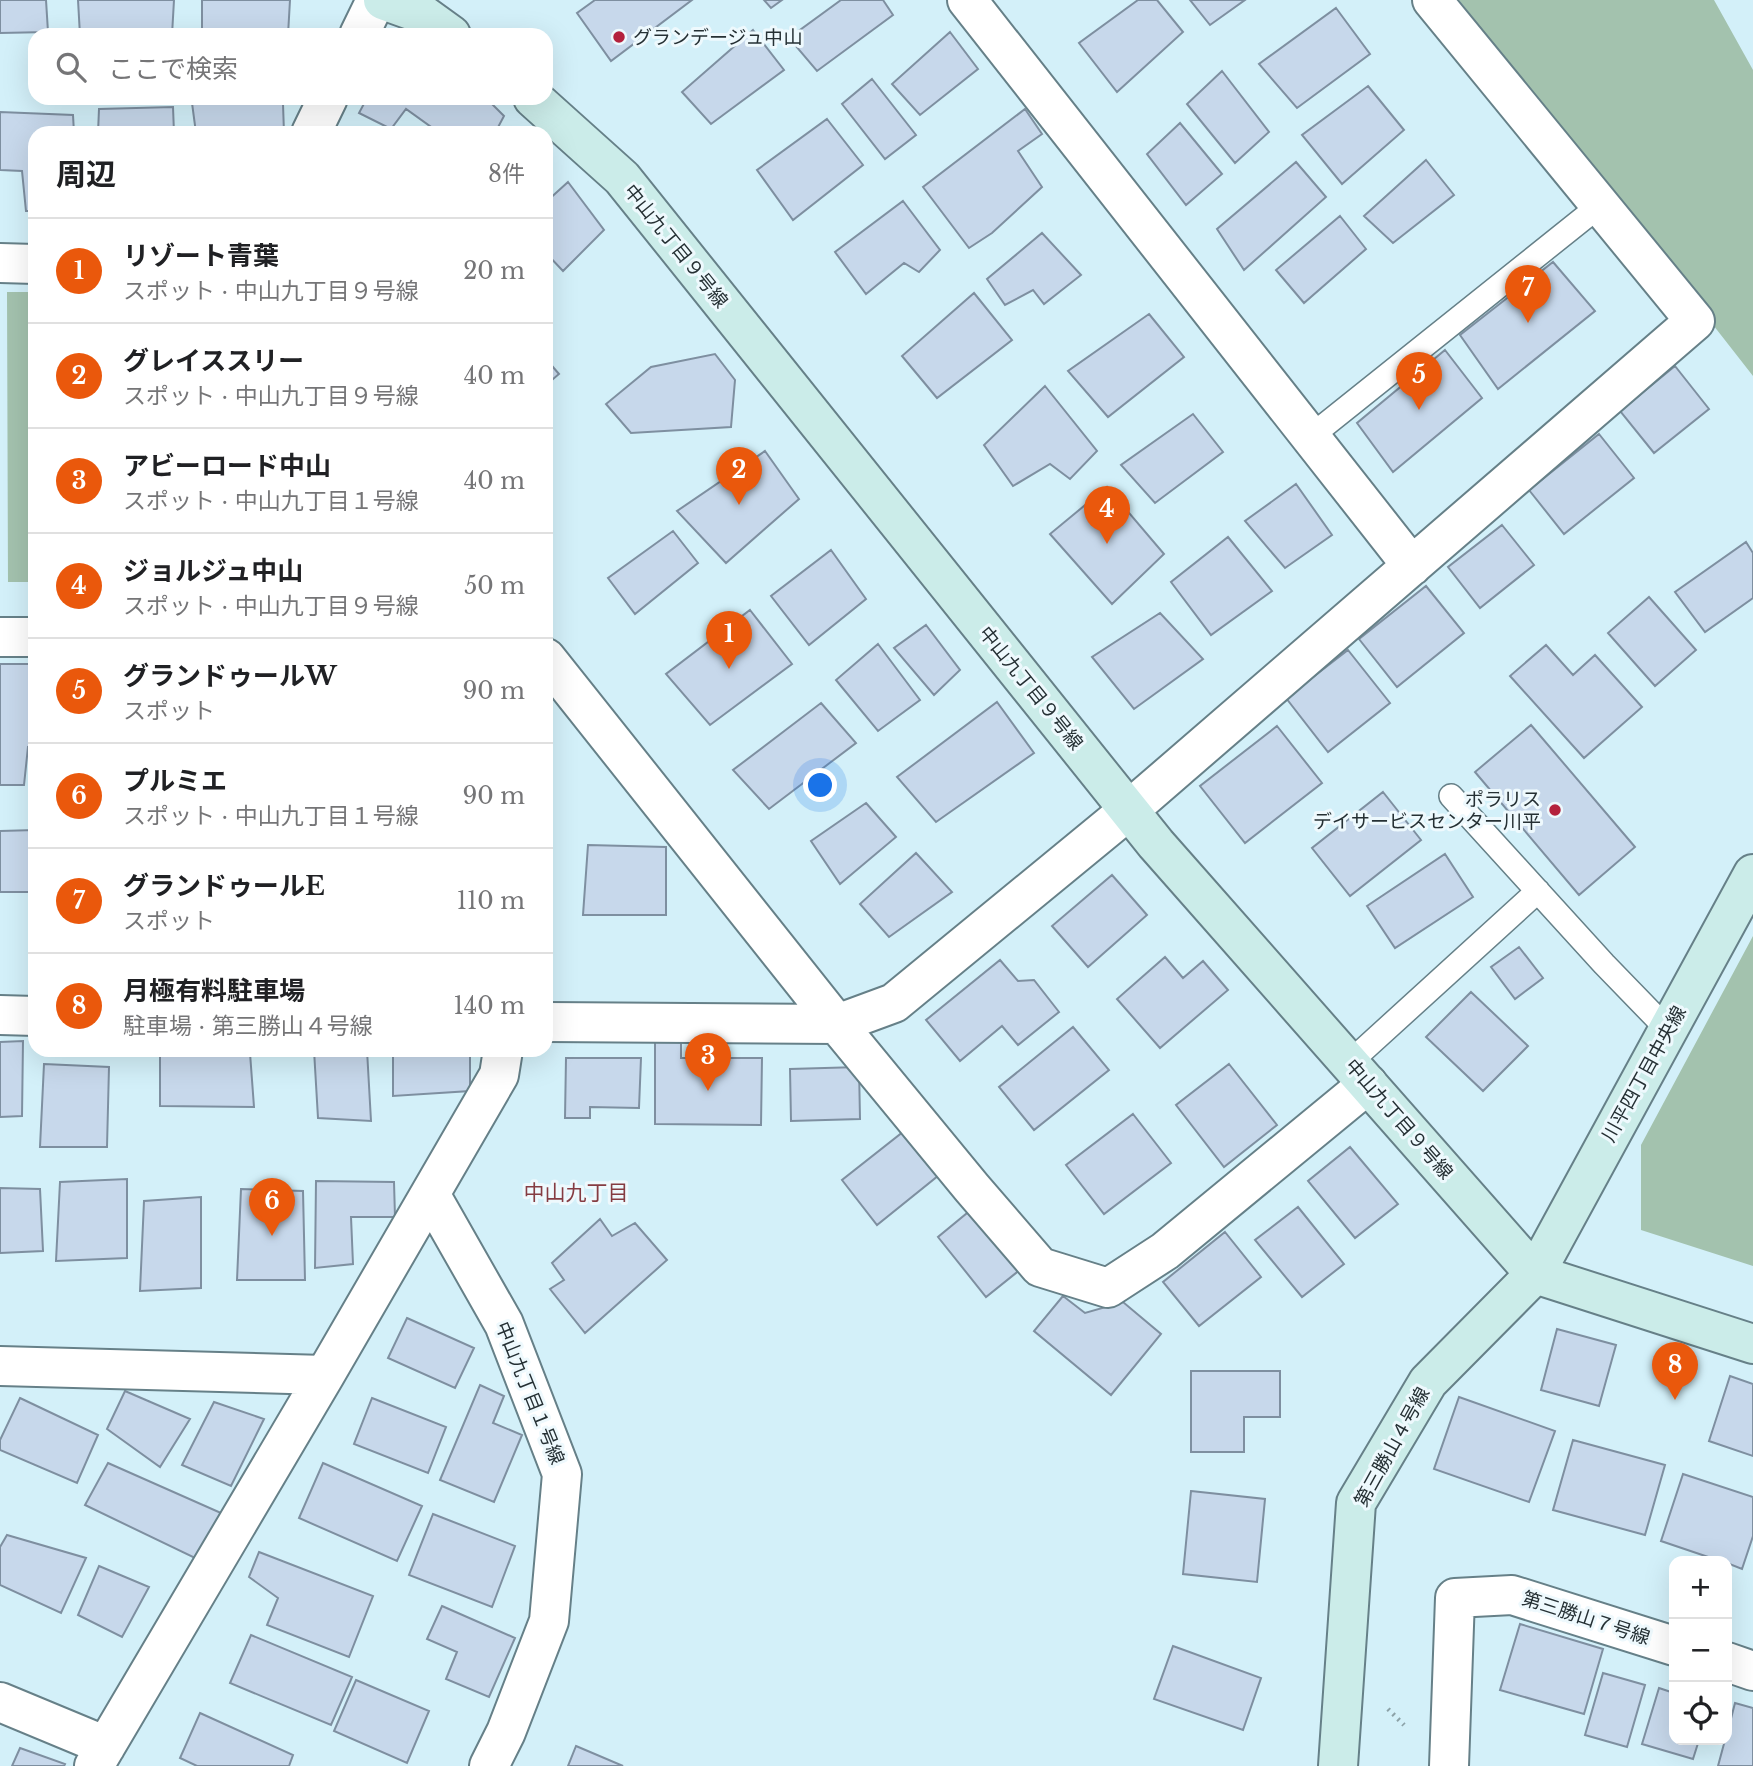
<!DOCTYPE html>
<html lang="ja">
<meta charset="utf-8">
<style>
:root{--surface:#fff;--page:#f6f6f6;--text:#202124;--muted:#757577;--line:#e0e0e0;--accent:#ea580c}
body{margin:0;font-family:"Libre Baskerville","Noto Sans JP",serif;background:var(--page);color:var(--text)}
.controls{position:absolute;right:21px;bottom:21px;display:grid;overflow:hidden;border-radius:14px;box-shadow:0 7px 28px #0002}
.controls button{width:63px;height:63px;display:grid;place-items:center;padding:0;border:0;border-bottom:2px solid var(--line);background:var(--surface);color:var(--text);font:35px sans-serif}
.you{position:absolute;left:821px;top:786px;width:24px;height:24px;margin:-18px;border:5px solid #fff;border-radius:50%;background:#1a73e8;box-shadow:0 0 0 10px #1a73e833}
.badge{display:grid;place-items:center;width:46px;height:46px;border-radius:50%;background:var(--accent);color:#fff;font-size:23px;font-weight:700}
.pin{position:absolute;translate:-50% -58px;filter:drop-shadow(0 2px 4px #0008)}
.pin::after{content:'';position:absolute;top:37px;width:24px;height:21px;background:inherit;clip-path:polygon(0 0,100% 0,50% 100%)}
.list{margin:0;padding:0;list-style:none}
h2{display:flex;justify-content:space-between;align-items:center;height:91px;margin:0;padding:0 28px;font-size:30px}
h2 small{font-size:23px;font-weight:400;color:var(--muted)}
.list li{display:grid;grid-template-columns:46px 1fr auto;gap:21px;align-items:center;box-sizing:border-box;height:105px;padding:0 28px;border-top:2px solid var(--line)}
.list b{display:block;font-size:26px;white-space:nowrap}
.list p{margin:0;font-size:23px;white-space:nowrap;color:var(--muted)}
.list em{font-size:23px;font-style:normal;color:var(--muted)}
.icon{flex:none;width:38px;height:38px;fill:none;stroke:currentColor;stroke-width:2;stroke-linecap:round;stroke-linejoin:round}
.map{position:relative;flex:none;width:1753px;height:1766px;overflow:hidden}
.search{position:absolute;background:var(--surface);box-shadow:0 7px 28px #0002;left:28px;top:28px;width:525px;height:77px;display:flex;align-items:center;gap:18px;box-sizing:border-box;padding:0 24px;border-radius:21px;color:var(--muted);font-size:26px}
.panel{position:absolute;background:var(--surface);box-shadow:0 7px 28px #0002;left:28px;top:126px;width:525px;height:931px;border-radius:21px}
.map>svg:first-child{display:block}
</style>
<div class="map">
<svg width="1753" height="1766" viewBox="0 0 1753 1766">
<rect width="100%" height="100%" fill="#d3f0f9"/>
<path fill="#a3c2ae" d="M1459,0H1714L1753,70V376Z
M35,292V582H8L7,292Z
M1753,936V1266L1641,1230V1145Z"/>
<path fill="#c7d8eb" stroke="#7e8fa0" stroke-width="2" d="M0,0H46L48,32L0,33Z
M78,0H174L172,35H80Z
M202,0H290L288,35H202Z
M595,0H692L611,61L577,13Z
M764,0H782L771,8Z
M841,0H883L893,15L817,71L789,38Z
M1138,0H1157L1183,32L1117,92L1079,43Z
M1190,0H1245L1210,25Z
M1336,8L1370,54L1297,108L1259,64Z
M753,30L784,70L711,124L682,92Z
M950,32L978,69L920,115L892,84Z
M1222,71L1269,132L1235,163L1187,104Z
M872,79L916,135L885,159L842,104Z
M1368,86L1404,130L1342,184L1302,135Z
M367,98H486L504,116L495,133H437L438,132L406,109L391,129L359,113Z
M192,103L283,104L284,133H196Z
M173,107L174,133H98L99,109Z
M1025,109L1042,134L1018,151L1042,187L992,233L969,248L923,187Z
M0,112L73,115L74,133H35V211H26L22,171L0,170Z
M827,119L863,165L793,220L757,170Z
M1180,123L1222,174L1186,205L1147,154Z
M1426,160L1454,195L1393,243L1364,216Z
M1296,162L1326,197L1244,270L1217,229Z
M568,182L604,230L563,271L546,253V202Z
M903,201L940,250L919,272L904,263L866,294L835,252Z
M1340,216L1366,249L1304,303L1276,270Z
M1042,233L1081,275L1044,304L1033,290L1005,305L987,279Z
M1553,262L1595,311L1498,389L1460,335Z
M974,293L1012,340L937,398L902,356Z
M1149,314L1184,357L1108,417L1068,371Z
M1445,350L1482,398L1393,472L1357,423Z
M715,354L735,380L731,427L631,433L606,404L651,367Z
M546,359L559,374L546,385Z
M1675,366L1709,409L1654,453L1620,411Z
M1045,386L1097,451L1070,479L1050,464L1013,486L984,445Z
M1193,414L1223,452L1155,503L1121,465Z
M1599,434L1634,478L1564,534L1529,490Z
M765,451L799,499L726,563L677,511Z
M1296,484L1332,535L1285,568L1245,521Z
M1107,487L1164,554L1112,604L1050,534Z
M1502,525L1534,565L1480,608L1448,567Z
M673,531L698,563L635,614L608,578Z
M1228,537L1272,591L1211,635L1171,582Z
M1746,542L1753,553V598L1705,632L1675,592Z
M831,550L866,599L809,645L771,596Z
M1426,586L1464,633L1397,687L1359,639Z
M1649,597L1696,650L1655,686L1608,633Z
M750,610L792,664L710,725L666,674Z
M1160,613L1203,659L1134,709L1092,657Z
M926,625L960,670L934,695L894,648Z
M878,644L920,700L878,731L836,680Z
M1546,645L1573,675L1595,655L1642,707L1584,758L1510,676Z
M1348,650L1390,703L1328,752L1286,698Z
M0,664H35V746L28,747L24,785H0Z
M997,702L1034,753L936,822L897,777Z
M821,703L856,743L769,809L733,770Z
M1531,725L1635,847L1579,895L1475,772Z
M1277,726L1322,783L1245,843L1200,786Z
M1383,792L1421,840L1350,896L1312,848Z
M866,803L896,837L840,884L811,841Z
M35,830V892H0V831Z
M588,845L666,847V915H583Z
M916,853L952,892L889,937L860,904Z
M1445,854L1473,897L1395,948L1367,906Z
M1112,875L1147,915L1088,967L1052,926Z
M1519,947L1543,978L1515,999L1491,967Z
M1165,957L1183,978L1203,961L1228,990L1160,1048L1117,999Z
M1000,960L1018,981L1034,980L1059,1012L1018,1045L1002,1026L960,1061L926,1020Z
M1471,992L1528,1046L1483,1091L1426,1037Z
M1073,1027L1109,1070L1034,1130L999,1087Z
M655,1038H681V1058H762L761,1125L655,1124Z
M23,1041L22,1116L0,1117V1042Z
M160,1050H199L250,1053L254,1107L160,1106Z
M314,1050H367L371,1121L318,1118Z
M393,1050H470V1091L393,1096Z
M566,1058H641L639,1108L590,1107V1118H565Z
M44,1064L109,1067L107,1147H40Z
M1229,1064L1277,1125L1224,1167L1176,1105Z
M859,1067L860,1119L791,1121L790,1069Z
M1133,1114L1171,1163L1104,1214L1066,1165Z
M908,1128L944,1171L877,1225L842,1180Z
M1350,1147L1398,1204L1355,1238L1308,1181Z
M127,1179V1258L56,1261L60,1182Z
M316,1181L394,1182L395,1217H351L353,1264L315,1268Z
M0,1188L40,1189L43,1251L0,1253Z
M241,1189L303,1191L305,1280H237Z
M201,1197V1288L140,1291L144,1201Z
M1298,1207L1344,1264L1302,1297L1255,1240Z
M972,1209L1021,1269L986,1297L938,1237Z
M600,1219L612,1236L635,1223L667,1260L585,1333L550,1289L564,1280L552,1263Z
M1225,1232L1261,1277L1199,1326L1163,1282Z
M1063,1296L1085,1313L1123,1302L1161,1334L1111,1395L1034,1331Z
M407,1318L474,1348L455,1388L388,1358Z
M1557,1329L1616,1345L1599,1406L1541,1390Z
M1191,1371H1280V1417H1244V1452H1191Z
M1730,1376L1753,1384V1456L1709,1441Z
M480,1385L504,1396L493,1423L522,1435L494,1502L440,1480Z
M125,1391L190,1419L160,1467L107,1429Z
M1459,1397L1555,1431L1529,1502L1434,1469Z
M20,1398L98,1435L77,1483L0,1450V1440Z
M372,1398L446,1427L428,1473L354,1444Z
M214,1402L264,1419L231,1486L182,1465Z
M1573,1440L1665,1465L1645,1535L1553,1510Z
M108,1463L221,1513L195,1558L85,1505Z
M323,1463L422,1506L397,1561L299,1518Z
M1683,1474L1753,1497V1536L1742,1569L1727,1563V1561H1720L1661,1541Z
M1191,1491L1265,1499L1257,1582L1183,1574Z
M433,1514L515,1546L492,1607L409,1575Z
M7,1535L86,1558L61,1613L0,1585V1547Z
M259,1552L373,1596L349,1657L267,1625L278,1598L249,1577Z
M99,1566L149,1587L122,1637L78,1615Z
M442,1606L515,1638L489,1697L446,1679L457,1652L427,1639Z
M1520,1624L1603,1649L1584,1714L1500,1690Z
M251,1635L352,1677L331,1725L230,1683Z
M1173,1646L1261,1678L1243,1730L1154,1699Z
M1603,1673L1645,1685L1627,1747L1585,1735Z
M356,1680L429,1711L407,1763L334,1731Z
M1659,1688L1674,1693V1740H1699L1693,1759L1642,1744Z
M1735,1703L1753,1708V1766H1718L1725,1740H1727V1734Z
M200,1713L293,1755L289,1766H197L180,1758Z
M576,1746L623,1766H568Z
M20,1748L65,1764L64,1766H12Z"/>
<g fill="none" stroke-linecap="round" stroke-linejoin="round">
<g stroke="#668088" stroke-width="26">
<path id="lane" d="M1310,437L1599,206
M1451,796L1604,964L1668,1030
M1349,1063L1538,891"/>
</g>
<g stroke="#668088" stroke-width="42">
<path id="street" d="M967,0L1412,566
M359,35L376,0
M311,133L328,98
M0,263L35,264
M0,637H35
M546,658L837,1024L972,1188L1040,1267L1108,1288L1165,1251L1368,1084
M0,1015L35,1016
M546,1022L837,1024L894,1003L1129,810L1695,321L1432,0
M430,1194L504,1324L562,1474L549,1621L506,1732L489,1766
M0,1366L325,1375
M1727,1662L1753,1671
M0,1702L106,1746
M94,1766L325,1375L499,1075L503,1050
M1449,1766L1455,1598L1512,1595L1674,1646"/>
</g>
<g stroke="#668088" stroke-width="42">
<path id="secondary" d="M383,0L422,14L451,35
M533,98L622,178L1156,844L1535,1274
M1535,1274L1753,1344
M1338,1766L1356,1503L1428,1382L1535,1274L1753,874"/>
</g>
<path stroke="#8ca2a8" stroke-width="4.5" stroke-dasharray="2 5" stroke-linecap="butt" d="M1388,1709L1404,1725"/>
<use href="#lane" stroke="#fff" stroke-width="23"/>
<use href="#street" stroke="#fff" stroke-width="38"/>
<use href="#secondary" stroke="#cbece9" stroke-width="38"/>
</g>
<g fill="#b4213d" stroke="#eef9fd" stroke-width="2.5">
<circle cx="619" cy="37" r="7"/>
<circle cx="1555" cy="810" r="7"/>
</g>
<g text-anchor="middle" dominant-baseline="central" stroke-width="6" stroke-linejoin="round" paint-order="stroke">
<g font-size="19" fill="#253034" stroke="#eef9fd" text-anchor="start">
<text x="633" y="37">グランデージュ中山</text>
<text x="1541" y="799" text-anchor="end">ポラリス<tspan x="1541" dy="22">デイサービスセンター川平</tspan></text>
</g>
<g font-size="19" fill="#253034" stroke="#eef9fd">
<text transform="translate(676 246) rotate(51)">中山九丁目９号線</text>
<text transform="translate(1031 688) rotate(51)">中山九丁目９号線</text>
<text transform="translate(1644 1074) rotate(-61)">川平四丁目中央線</text>
<text transform="translate(1399 1119) rotate(49)">中山九丁目９号線</text>
<text transform="translate(530 1393) rotate(68)">中山九丁目１号線</text>
<text transform="translate(1392 1447) rotate(-61)">第三勝山４号線</text>
<text transform="translate(1586 1618) rotate(18)">第三勝山７号線</text>
</g>
<g font-size="21" fill="#853c42" stroke="#eef9fd">
<text x="576" y="1193">中山九丁目</text>
</g>
</g>
</svg>
<div class="controls">
<button>+</button>
<button>−</button>
<button><svg class="icon" aria-label="locate" viewBox="0 0 24 24"><circle cx="12" cy="12" r="6"/><path d="M12 2v4M12 18v4M2 12h4M18 12h4"/></svg></button>
</div>
<div class="you"></div>
<div class="pin badge" style="left:729px;top:669px">1</div>
<div class="pin badge" style="left:739px;top:505px">2</div>
<div class="pin badge" style="left:708px;top:1091px">3</div>
<div class="pin badge" style="left:1107px;top:544px">4</div>
<div class="pin badge" style="left:1419px;top:410px">5</div>
<div class="pin badge" style="left:272px;top:1236px">6</div>
<div class="pin badge" style="left:1528px;top:323px">7</div>
<div class="pin badge" style="left:1675px;top:1400px">8</div>
<div class="search"><svg class="icon" aria-label="search" viewBox="0 0 24 24"><circle cx="10" cy="10" r="6"/><path d="M15 15l6 6"/></svg>ここで検索</div>
<section class="panel">
<h2>周辺<small>8件</small></h2>
<ul class="list">
<li><span class="badge">1</span><div><b>リゾート青葉</b><p>スポット · 中山九丁目９号線</p></div><em>20 m</em></li>
<li><span class="badge">2</span><div><b>グレイススリー</b><p>スポット · 中山九丁目９号線</p></div><em>40 m</em></li>
<li><span class="badge">3</span><div><b>アビーロード中山</b><p>スポット · 中山九丁目１号線</p></div><em>40 m</em></li>
<li><span class="badge">4</span><div><b>ジョルジュ中山</b><p>スポット · 中山九丁目９号線</p></div><em>50 m</em></li>
<li><span class="badge">5</span><div><b>グランドゥールW</b><p>スポット</p></div><em>90 m</em></li>
<li><span class="badge">6</span><div><b>プルミエ</b><p>スポット · 中山九丁目１号線</p></div><em>90 m</em></li>
<li><span class="badge">7</span><div><b>グランドゥールE</b><p>スポット</p></div><em>110 m</em></li>
<li><span class="badge">8</span><div><b>月極有料駐車場</b><p>駐車場 · 第三勝山４号線</p></div><em>140 m</em></li>
</ul>
</section>
</div>
